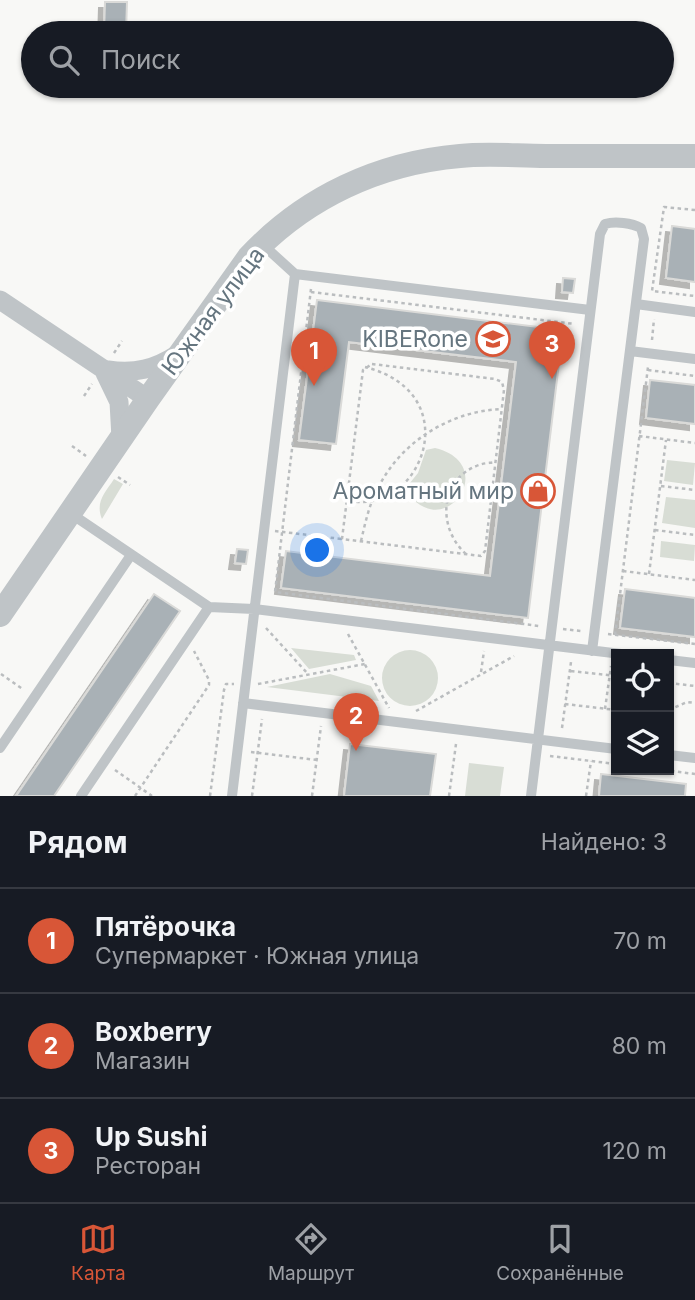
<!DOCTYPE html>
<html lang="ru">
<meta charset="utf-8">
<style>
:root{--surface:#171b24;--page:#20242c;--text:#f1f3f6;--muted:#9ea1a6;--line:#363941;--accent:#d85637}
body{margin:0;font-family:Inter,sans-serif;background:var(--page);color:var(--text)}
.controls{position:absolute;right:21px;bottom:21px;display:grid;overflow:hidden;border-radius:0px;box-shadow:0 2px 5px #0004}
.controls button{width:63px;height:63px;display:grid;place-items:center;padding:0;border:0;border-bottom:2px solid var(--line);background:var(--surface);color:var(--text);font:35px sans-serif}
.you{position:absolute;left:318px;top:551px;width:24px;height:24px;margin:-18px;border:5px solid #fff;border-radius:50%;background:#1a73e8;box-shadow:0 0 0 10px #1a73e833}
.badge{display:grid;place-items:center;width:46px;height:46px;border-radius:50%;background:var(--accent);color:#fff;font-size:23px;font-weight:700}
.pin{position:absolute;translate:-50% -58px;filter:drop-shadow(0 2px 4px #0008)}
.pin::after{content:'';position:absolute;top:37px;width:24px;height:21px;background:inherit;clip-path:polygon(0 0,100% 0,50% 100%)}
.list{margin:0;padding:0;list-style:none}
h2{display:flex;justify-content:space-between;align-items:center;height:91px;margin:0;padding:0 28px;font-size:30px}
h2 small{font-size:23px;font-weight:400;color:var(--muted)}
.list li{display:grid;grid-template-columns:46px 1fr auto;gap:21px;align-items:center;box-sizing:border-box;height:105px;padding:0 28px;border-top:2px solid var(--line)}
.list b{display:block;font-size:26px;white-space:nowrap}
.list p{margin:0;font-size:23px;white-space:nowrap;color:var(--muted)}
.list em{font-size:23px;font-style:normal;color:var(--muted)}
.icon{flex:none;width:38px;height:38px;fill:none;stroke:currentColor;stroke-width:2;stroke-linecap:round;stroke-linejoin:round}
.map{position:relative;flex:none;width:695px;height:796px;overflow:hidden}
.search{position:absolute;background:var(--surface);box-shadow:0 2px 5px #0004;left:21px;right:21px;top:21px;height:77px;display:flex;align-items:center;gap:18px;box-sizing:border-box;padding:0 24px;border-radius:38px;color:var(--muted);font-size:26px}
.sheet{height:406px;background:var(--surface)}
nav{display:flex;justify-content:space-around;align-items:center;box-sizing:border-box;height:98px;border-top:2px solid var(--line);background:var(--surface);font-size:19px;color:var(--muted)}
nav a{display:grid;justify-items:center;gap:4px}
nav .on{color:var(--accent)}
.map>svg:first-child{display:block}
</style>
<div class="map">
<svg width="695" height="796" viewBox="0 0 695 796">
<defs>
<filter id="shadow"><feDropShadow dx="-6" dy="6" stdDeviation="0" flood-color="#0004"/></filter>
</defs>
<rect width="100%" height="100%" fill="#f8f8f6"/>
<path fill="#d8ddd5" d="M435,448C502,464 443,548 405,489L418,473L426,450Z
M667,460L695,463L693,485L664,481Z
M114,479L123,484L102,519C95,502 105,493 114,479Z
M666,497L695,500V528L662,523Z
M661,541L695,545L694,561L660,557Z
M291,648L354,655L356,660L309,669Z
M382 678a28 28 0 1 1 56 0a28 28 0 1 1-56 0Z
M330,674L371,686L379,701L267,687Z
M469,763L504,767L500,796H465Z"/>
<path fill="#a9b1b6" stroke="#dadad8" stroke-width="2" filter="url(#shadow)" d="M105,2H127L126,33H104Z
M672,226L695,229V282L666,278Z
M563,278L575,279L573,293L562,292Z
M317,300L563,330L528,618L281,588L286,551L490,576L516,362L349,342L336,444L299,440Z
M650,380L695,385V424L646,418Z
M237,549L248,550L246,564L235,563Z
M625,589L695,598V637L620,628Z
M154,594L180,611L131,683L54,796H16Z
M350,744L436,754L430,796H344Z
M601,774L686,784L685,796H599Z"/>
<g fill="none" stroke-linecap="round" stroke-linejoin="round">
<path stroke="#babdbf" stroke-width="2.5" stroke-dasharray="3.5 3.5" stroke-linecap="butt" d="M695,210L664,207L652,291L695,296
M311,289L275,592L539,626
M311,292L575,324
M652,340L654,319
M114,353L122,341
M372,364L495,379L502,382L504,390L485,551L481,556L342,539L363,370Z
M648,370L695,376
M84,396L92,384
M639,436L695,443
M72,446L86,456
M118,477L130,485
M661,486L695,490
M336,496C414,532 476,395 365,367
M655,530L695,535
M275,531L342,539
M361,541C365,524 369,505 377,490C400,442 450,411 502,409
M466,554C437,528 439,479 479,465C484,463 490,463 495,462
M623,571L695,580
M649,574L666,440
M266,628L308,674
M563,629L581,631
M348,634L389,708
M608,634L695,644
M615,635L648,367
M571,671L616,676
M481,672L484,651
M1,674L24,690
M669,683L695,686
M258,684L365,664
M565,704L616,710
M605,709L611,666
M669,710L687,702L695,703
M416,711L514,656
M562,728L571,662
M251,752L317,760
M550,756L616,764
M115,770L152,796
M664,770L695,774
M135,796L209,685V680L194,651
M210,796L224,690L226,684H234
M252,796L262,719
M312,796L321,726
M449,796L456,744
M586,796L591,761"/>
<path stroke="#bfc4c7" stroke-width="10" d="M262,244L295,274L590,310
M636,304L695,312
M630,351L695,359
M70,513L209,607L254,609L621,654
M669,660L695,663
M243,703L616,749
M0,748L131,555
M669,755L695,758
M81,796L209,607
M232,796L295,274
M531,796L600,234L605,224C615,221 632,223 641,228L644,239L592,651"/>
<path stroke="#bfc4c7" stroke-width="19" d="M0,300L148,399
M108,370C135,374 155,369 178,354
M105,373L119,402L121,438"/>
<path stroke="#bfc4c7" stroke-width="24" d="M0,615L148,399L249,257C305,197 379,163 460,156C488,153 517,156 546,156C595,156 645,156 695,156"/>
</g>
<defs>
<g id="school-ring" transform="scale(1.75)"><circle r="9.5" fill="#fff" stroke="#d85637" stroke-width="1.5"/><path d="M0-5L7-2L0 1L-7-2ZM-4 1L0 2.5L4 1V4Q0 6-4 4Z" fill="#d85637"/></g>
<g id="shop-ring" transform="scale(1.75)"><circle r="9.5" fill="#fff" stroke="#d85637" stroke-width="1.5"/><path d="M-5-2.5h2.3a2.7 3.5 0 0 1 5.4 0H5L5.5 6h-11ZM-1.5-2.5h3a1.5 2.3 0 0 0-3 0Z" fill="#d85637"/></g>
</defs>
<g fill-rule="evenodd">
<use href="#school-ring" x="493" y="339"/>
<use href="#shop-ring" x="538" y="491"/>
</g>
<g text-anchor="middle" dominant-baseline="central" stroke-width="7" stroke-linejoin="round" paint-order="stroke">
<g font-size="23" fill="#65757f" stroke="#fff">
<text transform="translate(213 311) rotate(-53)">Южная улица</text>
</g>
<g font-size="23" fill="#65757f" stroke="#fff" text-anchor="end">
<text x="468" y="339">KIBERone</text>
<text x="514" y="491">Ароматный мир</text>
</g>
</g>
</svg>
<div class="controls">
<button><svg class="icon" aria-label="locate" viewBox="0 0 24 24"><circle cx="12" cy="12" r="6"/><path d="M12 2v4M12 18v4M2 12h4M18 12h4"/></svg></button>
<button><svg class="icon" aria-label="layers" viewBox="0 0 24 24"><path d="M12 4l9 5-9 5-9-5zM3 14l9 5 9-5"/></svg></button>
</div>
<div class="you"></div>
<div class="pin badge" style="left:314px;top:386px">1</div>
<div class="pin badge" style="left:356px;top:751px">2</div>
<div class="pin badge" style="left:552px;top:379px">3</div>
<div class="search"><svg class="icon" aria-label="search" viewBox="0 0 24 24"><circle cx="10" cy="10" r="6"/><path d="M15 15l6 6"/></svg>Поиск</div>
</div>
<section class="sheet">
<h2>Рядом<small>Найдено: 3</small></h2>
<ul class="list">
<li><span class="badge">1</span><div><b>Пятёрочка</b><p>Супермаркет · Южная улица</p></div><em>70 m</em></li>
<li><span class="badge">2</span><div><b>Boxberry</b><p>Магазин</p></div><em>80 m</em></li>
<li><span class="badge">3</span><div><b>Up Sushi</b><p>Ресторан</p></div><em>120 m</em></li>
</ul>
</section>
<nav>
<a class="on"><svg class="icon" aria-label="map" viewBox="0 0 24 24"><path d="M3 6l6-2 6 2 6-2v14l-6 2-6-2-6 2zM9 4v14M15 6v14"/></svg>Карта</a>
<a><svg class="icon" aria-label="directions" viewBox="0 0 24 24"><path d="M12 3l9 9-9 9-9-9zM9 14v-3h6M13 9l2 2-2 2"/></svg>Маршрут</a>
<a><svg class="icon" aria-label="saved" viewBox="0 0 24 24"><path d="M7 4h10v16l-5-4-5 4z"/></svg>Сохранённые</a>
</nav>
